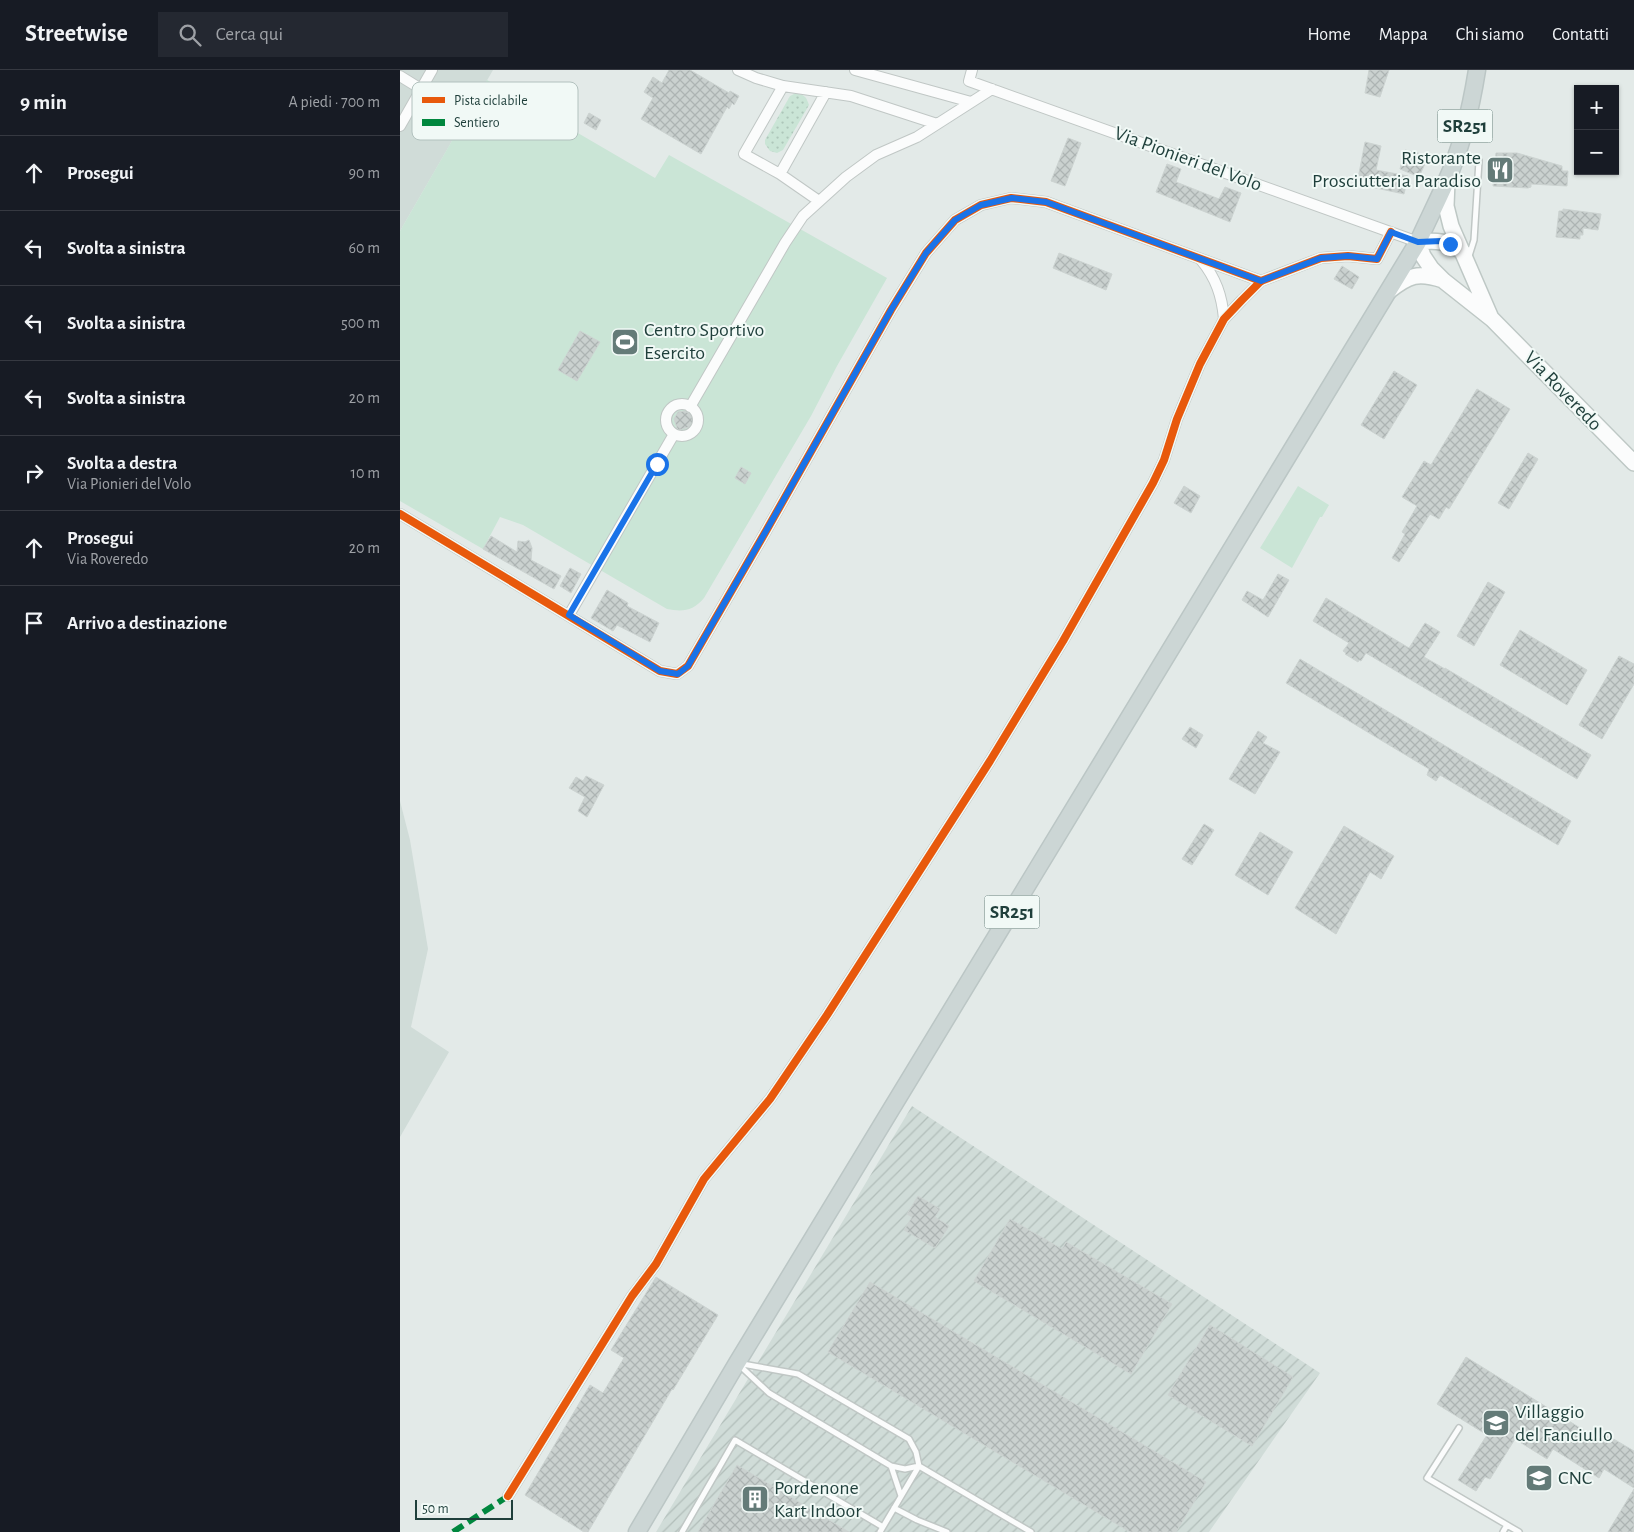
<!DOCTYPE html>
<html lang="it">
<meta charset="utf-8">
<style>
:root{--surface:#171b24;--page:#242831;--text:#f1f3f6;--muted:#9ea1a6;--line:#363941}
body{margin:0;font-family:"Alegreya Sans",sans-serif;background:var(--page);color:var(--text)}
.controls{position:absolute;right:15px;top:15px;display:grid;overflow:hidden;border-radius:0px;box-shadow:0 1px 4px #0004}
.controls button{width:45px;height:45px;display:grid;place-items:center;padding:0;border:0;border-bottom:1px solid var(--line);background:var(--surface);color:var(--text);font:25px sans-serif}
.scale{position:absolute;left:15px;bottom:12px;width:98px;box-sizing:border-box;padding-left:5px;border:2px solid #1f3f3b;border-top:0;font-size:14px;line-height:18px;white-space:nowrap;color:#1f3f3b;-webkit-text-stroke:4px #f1f9f6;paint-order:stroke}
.stop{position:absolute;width:15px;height:15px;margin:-11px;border:4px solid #1a73e8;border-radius:50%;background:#fff}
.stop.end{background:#1a73e8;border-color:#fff;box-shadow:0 1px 5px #0008}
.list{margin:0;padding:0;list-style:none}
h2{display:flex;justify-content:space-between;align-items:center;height:65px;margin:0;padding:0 20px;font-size:21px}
h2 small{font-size:16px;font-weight:400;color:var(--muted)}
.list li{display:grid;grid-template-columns:32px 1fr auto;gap:15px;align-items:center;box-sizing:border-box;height:75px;padding:0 20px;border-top:1px solid var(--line)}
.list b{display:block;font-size:19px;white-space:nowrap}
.list p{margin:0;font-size:16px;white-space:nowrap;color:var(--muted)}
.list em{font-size:16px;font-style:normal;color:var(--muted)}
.icon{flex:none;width:28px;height:28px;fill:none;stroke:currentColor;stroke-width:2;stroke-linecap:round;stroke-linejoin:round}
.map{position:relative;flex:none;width:1234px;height:1462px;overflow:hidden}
header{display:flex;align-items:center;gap:30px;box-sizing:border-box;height:70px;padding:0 25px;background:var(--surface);border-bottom:1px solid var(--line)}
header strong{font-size:24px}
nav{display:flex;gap:28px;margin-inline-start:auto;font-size:18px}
.search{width:350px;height:45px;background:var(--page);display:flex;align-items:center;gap:12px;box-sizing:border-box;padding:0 18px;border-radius:0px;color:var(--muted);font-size:19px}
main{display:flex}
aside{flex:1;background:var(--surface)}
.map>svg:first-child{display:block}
</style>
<header>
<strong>Streetwise</strong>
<div class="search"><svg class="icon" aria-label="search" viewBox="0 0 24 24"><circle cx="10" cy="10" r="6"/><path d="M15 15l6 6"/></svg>Cerca qui</div>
<nav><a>Home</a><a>Mappa</a><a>Chi siamo</a><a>Contatti</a></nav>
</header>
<main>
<aside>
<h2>9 min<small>A piedi · 700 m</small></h2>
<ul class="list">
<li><svg class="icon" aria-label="ahead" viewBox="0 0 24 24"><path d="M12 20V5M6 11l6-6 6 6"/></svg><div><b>Prosegui</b></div><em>90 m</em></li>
<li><svg class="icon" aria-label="left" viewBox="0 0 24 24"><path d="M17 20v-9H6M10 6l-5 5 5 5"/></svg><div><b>Svolta a sinistra</b></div><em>60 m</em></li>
<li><svg class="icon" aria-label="left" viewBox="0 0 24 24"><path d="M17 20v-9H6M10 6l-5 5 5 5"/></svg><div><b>Svolta a sinistra</b></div><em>500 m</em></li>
<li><svg class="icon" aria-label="left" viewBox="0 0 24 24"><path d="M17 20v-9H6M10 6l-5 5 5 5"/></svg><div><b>Svolta a sinistra</b></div><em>20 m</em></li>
<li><svg class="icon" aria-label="right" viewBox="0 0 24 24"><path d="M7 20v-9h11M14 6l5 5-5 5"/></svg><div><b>Svolta a destra</b><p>Via Pionieri del Volo</p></div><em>10 m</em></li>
<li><svg class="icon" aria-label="ahead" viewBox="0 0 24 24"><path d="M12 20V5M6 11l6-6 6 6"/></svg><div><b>Prosegui</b><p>Via Roveredo</p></div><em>20 m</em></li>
<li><svg class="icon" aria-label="arrive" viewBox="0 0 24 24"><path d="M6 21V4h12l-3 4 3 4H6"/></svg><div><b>Arrivo a destinazione</b></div></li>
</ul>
</aside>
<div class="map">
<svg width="1234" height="1462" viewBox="0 0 1234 1462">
<defs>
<pattern id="industrial-furrows" width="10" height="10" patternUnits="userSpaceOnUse" patternTransform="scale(1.25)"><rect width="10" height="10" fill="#d0dcd8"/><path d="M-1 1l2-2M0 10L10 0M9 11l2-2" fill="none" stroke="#b2beba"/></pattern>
<pattern id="grass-dots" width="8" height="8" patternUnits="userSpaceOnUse" patternTransform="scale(1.25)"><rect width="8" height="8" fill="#cae5d6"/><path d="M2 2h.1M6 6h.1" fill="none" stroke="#adc6b9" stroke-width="1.8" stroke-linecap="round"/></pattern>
<pattern id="building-cross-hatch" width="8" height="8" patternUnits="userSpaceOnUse" patternTransform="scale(1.25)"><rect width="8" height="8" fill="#cad1cf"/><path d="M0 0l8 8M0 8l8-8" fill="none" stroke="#adb4b3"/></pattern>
</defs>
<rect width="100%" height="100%" fill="#e3eae8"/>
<path fill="#d0dcd8" d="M0,0H93L0,161Z
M0,731L10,770L28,879L11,957L49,982L0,1067Z"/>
<path fill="url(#industrial-furrows)" d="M512,1036L920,1303L809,1462H256Z"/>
<path fill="url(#grass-dots)" d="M394,24C404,24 406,26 409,35L383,80L377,83L370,81L365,74V70L390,26Z"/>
<path fill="#cae5d6" d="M87,10L255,108L269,85L487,208L437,296L411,346L304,528C293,541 283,542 267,539L123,455L100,447L83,479L0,431V161Z
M898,416L929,435L922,447H920L892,498L860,478Z"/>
<path fill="url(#building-cross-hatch)" stroke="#ccd3d1" d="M269,0H290L329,23L330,21L339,26L334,35L332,33L329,39L327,37L301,84L241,49L253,28L244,22L253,7L262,13Z
M969,0H989L980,27L965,23Z
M189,43L201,50L196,60L184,53Z
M668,68L681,73L665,116L651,111Z
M965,72L981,76L976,100L1008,106L1004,124L957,114Z
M1005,80L1018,83L1028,87L1019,107L1000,99Z
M1096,83H1117L1162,96V101H1168L1167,116L1131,114V117L1128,118L1093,116Z
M767,94L781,99L776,112L819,129L825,117L841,123L830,152L756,122Z
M1163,139L1201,144L1198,160L1183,158V165H1180V169L1156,167L1159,141H1163Z
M659,183L712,204L706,220L653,198Z
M942,196L959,207L952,219L934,209Z
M180,261L200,272L177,311L158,300Z
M994,301L1017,315L984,369L961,355Z
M1077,319L1110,339L1049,439L1046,437L1039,449L1030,444L999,492L992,488L1005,464L1002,462L1017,436L1002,427L1024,391L1031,395Z
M284,341L291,344L293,352L289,357L279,360L277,358L274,349L278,342Z
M1128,383L1138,389L1109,439L1098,433Z
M341,397L351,403L345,414L335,408Z
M784,416L800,426L791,443L774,433Z
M91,466L117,482L118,471L125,472L129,470L132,478L131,490L161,506L154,519L83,479Z
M170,498L181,504L171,523L160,516Z
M878,504L889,510L868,547L842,530L847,521L863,530Z
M1088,512L1105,522L1074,576L1057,566Z
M207,520L228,533L227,536L259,553L250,572L217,555L213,561L191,548Z
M926,528L1009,578L1025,553L1040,562L1024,587L1045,599V598L1191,685L1177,709L966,583L961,591L959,590L958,592L945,584L946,583L943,581L949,573L913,551Z
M1120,560L1187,600L1167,635L1100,595Z
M1219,586L1234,594V614L1202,669L1179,655Z
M900,589L1171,751L1158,775L1040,705L1036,711L1027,705L1029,699L886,613Z
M790,657L803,665L796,678L782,669Z
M858,661L867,667L863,673L880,682L855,724L829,709Z
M186,706L204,715L187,747L178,741L185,727L169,718L176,707L183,711Z
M804,754L814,760L792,795L782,789Z
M944,756L994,786L981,809L970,802L936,864L895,838Z
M860,762L893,782L868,825L835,805Z
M518,1126L540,1139L535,1147L549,1156L535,1178L504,1160L512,1147L507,1144Z
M610,1149L662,1179L666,1172L772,1234L731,1304L574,1211Z
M256,1207L318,1245L273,1320L272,1319L188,1462H184L125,1425L190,1315L203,1323L224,1288L211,1280Z
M470,1212L806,1412L776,1462H730L428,1282Z
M810,1255L893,1307L852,1376L768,1325Z
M1066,1287L1201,1371L1205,1364L1234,1381V1418L1204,1399L1199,1408L1153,1379L1147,1389L1115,1369L1090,1409L1085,1407L1076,1421L1058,1410L1087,1365L1037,1334Z
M337,1395L449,1462H298Z
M1234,1419V1462H1208Z"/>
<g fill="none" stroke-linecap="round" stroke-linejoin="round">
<g stroke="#c0c7c5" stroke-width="8">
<path id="service" d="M1069,186L1074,170L1079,91
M337,1293L398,1304L509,1369L516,1382L519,1396L505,1399L491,1396L369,1323Z
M1059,1358L1027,1408L1107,1455
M491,1396L501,1426
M494,1438L517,1450L547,1462
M282,1462L335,1370L483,1457
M480,1462L519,1396L631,1462
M1103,1462L1107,1455L1119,1462"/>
</g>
<g stroke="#c0c7c5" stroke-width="12">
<path id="minor" d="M338,0L356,8L383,16L451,26L537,54
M455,0L571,32
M572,0L569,11L1018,172
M0,6L21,19
M383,16L344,84L380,104L426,22
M0,56L32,0
M380,104L419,131
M801,190C816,208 822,226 824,249
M266 350a16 16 0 1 1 32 0a16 16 0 1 1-32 0Z
M290,337L385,173L403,146L446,107L476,85L517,67L592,19
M0,444L260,601L277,604L288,596L366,461L491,240L526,183L555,150L581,135L611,128L646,132L861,211
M169,545L274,364
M108,1426L232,1226L256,1194L304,1109L370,1029L427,945L590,691L663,571L753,413L764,390L777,349L800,294L824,249L842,230L861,211L921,188L948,186L977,189L991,162"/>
</g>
<g stroke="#bec8c5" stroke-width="18">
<path id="secondary" d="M1047,111L1046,136L1051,156L1091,248
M1063,182C1046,171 1038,170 1018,172L1023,186L1031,198L1044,211L1092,249L1234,393
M989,221C1009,205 1018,202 1043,210"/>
</g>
<g stroke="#bbc6c5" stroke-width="19">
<path id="primary" d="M237,1462L337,1293L1018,172C1027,152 1037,132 1046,112C1062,77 1071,38 1077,0"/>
</g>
<use href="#service" stroke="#fbfcfc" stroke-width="5"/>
<use href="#minor" stroke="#fbfcfc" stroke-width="10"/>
<use href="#secondary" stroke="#fbfcfc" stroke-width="15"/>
<use href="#primary" stroke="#ccd6d5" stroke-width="16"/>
<path stroke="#00873e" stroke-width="6" stroke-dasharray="12 6" stroke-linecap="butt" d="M53,1462L108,1426"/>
<g stroke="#f1f9f6" stroke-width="11">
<path id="cycleway" d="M0,444L260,601L277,604L288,596L366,461L491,240L526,183L555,150L581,135L611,128L646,132L861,211
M108,1426L232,1226L256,1194L304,1109L370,1029L427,945L590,691L663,571L753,413L764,390L777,349L800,294L824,249L842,230L861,211L921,188L948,186L977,189L991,162"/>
</g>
<use href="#cycleway" stroke="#e8590c" stroke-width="8"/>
</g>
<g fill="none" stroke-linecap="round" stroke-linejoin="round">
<path stroke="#1a73e8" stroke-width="6" d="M257,394L169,545L260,601L278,604L288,596L366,461L491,240L526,183L555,150L581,135L612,128L646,132L861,211L921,188L948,186L977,189L991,162L1018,172L1041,171L1050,174"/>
</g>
<defs>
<g id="restaurant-square" transform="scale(1.4375)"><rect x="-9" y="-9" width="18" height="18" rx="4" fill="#647b78" stroke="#f1f9f6"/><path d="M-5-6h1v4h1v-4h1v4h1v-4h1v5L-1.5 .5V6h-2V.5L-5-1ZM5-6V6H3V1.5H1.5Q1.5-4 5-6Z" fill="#fff"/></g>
<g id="stadium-square" transform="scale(1.4375)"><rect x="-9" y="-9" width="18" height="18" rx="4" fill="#647b78" stroke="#f1f9f6"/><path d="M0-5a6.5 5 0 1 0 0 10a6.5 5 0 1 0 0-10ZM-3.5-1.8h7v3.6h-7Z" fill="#fff"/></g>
<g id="university-square" transform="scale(1.4375)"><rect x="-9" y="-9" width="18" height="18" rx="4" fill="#647b78" stroke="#f1f9f6"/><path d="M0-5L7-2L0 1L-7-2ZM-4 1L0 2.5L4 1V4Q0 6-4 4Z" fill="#fff"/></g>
<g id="school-square" transform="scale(1.4375)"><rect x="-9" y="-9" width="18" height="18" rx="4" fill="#647b78" stroke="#f1f9f6"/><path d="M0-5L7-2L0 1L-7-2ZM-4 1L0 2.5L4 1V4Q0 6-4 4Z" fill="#fff"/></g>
<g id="building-square" transform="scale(1.4375)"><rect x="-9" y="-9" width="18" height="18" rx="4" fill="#647b78" stroke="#f1f9f6"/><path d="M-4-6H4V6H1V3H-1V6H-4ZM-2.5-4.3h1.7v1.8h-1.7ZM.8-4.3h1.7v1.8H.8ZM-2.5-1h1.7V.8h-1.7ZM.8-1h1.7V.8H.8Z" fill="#fff"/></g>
</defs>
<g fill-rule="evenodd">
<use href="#restaurant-square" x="1100" y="100"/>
<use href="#stadium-square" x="225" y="272"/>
<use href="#university-square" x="1096" y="1353"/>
<use href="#school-square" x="1139" y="1408"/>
<use href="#building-square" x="355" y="1429"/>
</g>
<g text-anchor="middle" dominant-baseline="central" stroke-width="4" stroke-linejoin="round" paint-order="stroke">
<g fill="#f1f9f6" stroke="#5e7773" stroke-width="1">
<rect x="1037.5" y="39.5" width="55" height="33" rx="4"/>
<rect x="584.5" y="825.5" width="55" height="33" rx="4"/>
</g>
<g font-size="19" font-weight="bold" fill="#1f3f3b">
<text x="1065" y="56">SR251</text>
<text x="612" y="842">SR251</text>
</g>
<g font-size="20" fill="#1f3f3b" stroke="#f1f9f6" text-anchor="start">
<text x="1081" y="88" text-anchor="end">Ristorante<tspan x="1081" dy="23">Prosciutteria Paradiso</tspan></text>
<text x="244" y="260">Centro Sportivo<tspan x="244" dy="23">Esercito</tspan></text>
<text x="1115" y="1342">Villaggio<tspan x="1115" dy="23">del Fanciullo</tspan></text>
<text x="1158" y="1408">CNC</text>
<text x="374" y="1418">Pordenone<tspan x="374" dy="23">Kart Indoor</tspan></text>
</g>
<g font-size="20" fill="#1f3f3b" stroke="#f1f9f6">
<text transform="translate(788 89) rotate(20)">Via Pionieri del Volo</text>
<text transform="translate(1163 321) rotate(46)">Via Roveredo</text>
</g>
</g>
<rect x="12" y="12" width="166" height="58" rx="8" fill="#f1f9f6" stroke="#b2c1be" stroke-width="1"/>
<rect x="22" y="27" width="23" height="6" fill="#e8590c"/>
<rect x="22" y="49" width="23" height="7" fill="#00873e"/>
<g font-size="14" fill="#1f3f3b">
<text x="54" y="35">Pista ciclabile</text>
<text x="54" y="57">Sentiero</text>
</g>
</svg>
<div class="controls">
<button>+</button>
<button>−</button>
</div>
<div class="scale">50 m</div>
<div class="stop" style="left:257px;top:394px"></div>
<div class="stop end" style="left:1050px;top:174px"></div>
</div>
</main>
